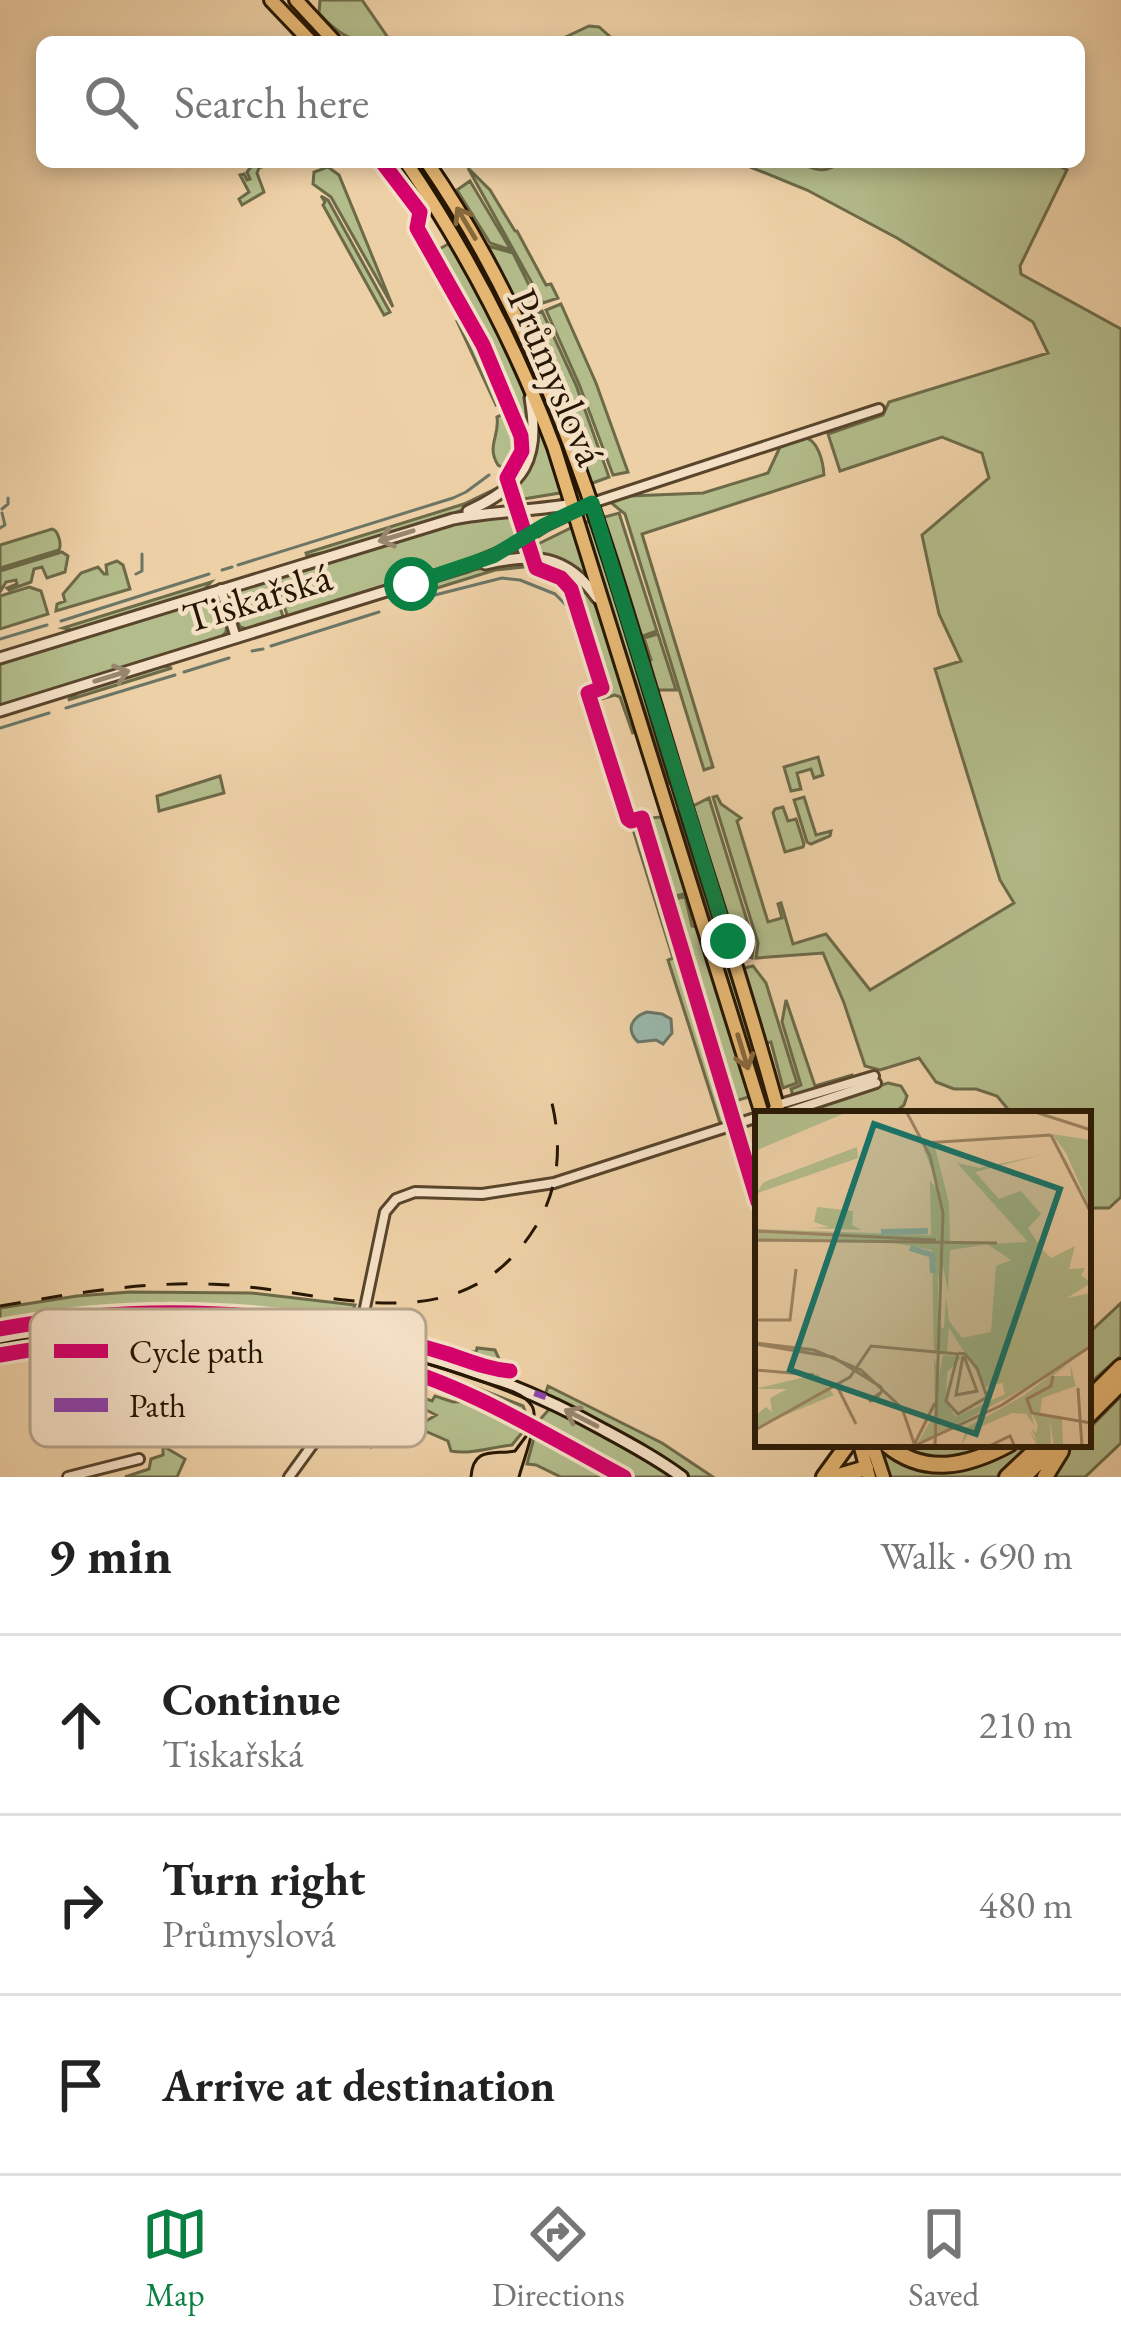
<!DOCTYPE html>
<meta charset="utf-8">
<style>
:root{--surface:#fff;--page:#f2f2f2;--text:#222;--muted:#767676;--line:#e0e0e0;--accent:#0b8043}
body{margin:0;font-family:"EB Garamond",serif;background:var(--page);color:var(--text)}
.stop{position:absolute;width:36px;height:36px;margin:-27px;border:9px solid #0b8043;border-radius:50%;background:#fff}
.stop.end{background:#0b8043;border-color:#fff;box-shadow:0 3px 12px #0008}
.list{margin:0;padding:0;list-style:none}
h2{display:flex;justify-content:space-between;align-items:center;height:156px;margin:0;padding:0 48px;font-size:51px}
h2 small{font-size:39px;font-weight:400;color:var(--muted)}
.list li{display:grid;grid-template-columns:78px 1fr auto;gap:36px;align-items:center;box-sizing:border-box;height:180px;padding:0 48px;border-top:3px solid var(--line)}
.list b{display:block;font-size:45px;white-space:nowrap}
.list p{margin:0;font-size:39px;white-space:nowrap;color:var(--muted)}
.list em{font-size:39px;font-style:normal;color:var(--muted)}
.icon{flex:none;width:66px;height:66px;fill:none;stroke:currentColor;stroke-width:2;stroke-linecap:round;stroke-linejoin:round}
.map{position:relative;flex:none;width:1121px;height:1477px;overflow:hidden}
.search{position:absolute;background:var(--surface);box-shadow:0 6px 18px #0003;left:36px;right:36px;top:36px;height:132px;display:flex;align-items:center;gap:30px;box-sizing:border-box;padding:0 42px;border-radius:18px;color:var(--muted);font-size:45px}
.sheet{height:696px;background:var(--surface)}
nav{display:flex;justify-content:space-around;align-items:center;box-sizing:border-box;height:168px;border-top:3px solid var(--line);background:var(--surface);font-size:33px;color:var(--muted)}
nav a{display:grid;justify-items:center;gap:6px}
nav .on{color:var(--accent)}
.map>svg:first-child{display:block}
</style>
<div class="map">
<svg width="1121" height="1477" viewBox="0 0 1121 1477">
<rect width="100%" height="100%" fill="#eed0a6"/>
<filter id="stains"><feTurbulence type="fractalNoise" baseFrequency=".00167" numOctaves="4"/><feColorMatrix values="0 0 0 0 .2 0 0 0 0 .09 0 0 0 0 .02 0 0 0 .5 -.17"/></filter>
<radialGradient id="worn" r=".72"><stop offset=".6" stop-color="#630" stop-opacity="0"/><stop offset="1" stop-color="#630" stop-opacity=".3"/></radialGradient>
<path fill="#b3bc8b" stroke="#6c6a48" stroke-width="3" d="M320,0H362L391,42C355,42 344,41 319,13Z
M589,26L599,27L616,42H555Z
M255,162H274L259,168L257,173L264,192L242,205L239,199L249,192L240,175L244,174L247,180L250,179L247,172Z
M738,162C756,162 775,160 792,162C814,165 818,178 841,162H1052L1067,170L1020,266L1021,274L1121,329V1197L1109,1208H1091L1088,1205V1114H1012L997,1096L976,1089H954L936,1082L919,1058L880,1070L865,1066L844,1003L823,953L756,958L758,943L713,797L717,796L721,804L741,818L737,821L768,922L782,918L778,904L781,903L793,944L826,934L870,990L1014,903L1000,880L935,669L961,661L939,614L922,535L989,478L982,453L942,437L840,471L828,434L883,415L889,402L1048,353L1033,322L897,238L807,190Z
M328,167L339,175L393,307L331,197L313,184L314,172Z
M468,168L490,190L515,231H517L546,285L551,284L558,298L543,303Z
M470,181L511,250L490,243L457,190Z
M321,196L328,200L390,312L384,315L323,205L325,202Z
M443,199L507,303L582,487L573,490L438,203Z
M450,243C482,299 541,379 528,445C525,457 525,462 516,470L525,447L520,427L481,338L434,252Z
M488,246L513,253L539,305L526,309L517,305Z
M561,304L596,383L628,472L613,475L579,384L546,310Z
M542,311L576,385L609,477L590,484L561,406L528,329L531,317Z
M465,315L503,396L502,402L496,405L457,321Z
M506,413C525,428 524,452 509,471L498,465C486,446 500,436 497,417Z
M539,423L566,492L517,500L513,488L531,464Z
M803,437C818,439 823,461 824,475L642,534L713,767L704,770L625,514L609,501L630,496L703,493L768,473L780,447Z
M501,486L500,492C449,520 364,546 307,556L306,553L464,504Z
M517,513L524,535C460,575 361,596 288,618L275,577C354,553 434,522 517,513Z
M619,513L657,631L640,637L601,518Z
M590,521L610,584L623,615L674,781L672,784L668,783C641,696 611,610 584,523Z
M577,525L595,588L554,558L533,553L532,547Z
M52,529C58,530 62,544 59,550L0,568V545Z
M62,552L68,556L65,572L47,578L42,567L34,569L31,582L9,590L7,588L17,584L16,580L6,582L0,592V571Z
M531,559L533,566L495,570L408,597L413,589L463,572Z
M536,560C555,567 571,573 585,589C602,607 636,710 633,734L620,697L615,695L601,699L596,711L591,694L604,687L573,589L562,576L538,567Z
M117,561L123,565L130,589L56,611L57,604L65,601L63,594L81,573L98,567L104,574H107L106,565Z
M271,578L284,620L251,630L240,627L229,598L230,592Z
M211,582L202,592L76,631L63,628Z
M29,587L41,591L48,614L0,629V596Z
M209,598C223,602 228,618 226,632L219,640L0,707V662Z
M658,634L676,690H657L648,662L651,660L644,638Z
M159,666L172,668L68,700L83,689Z
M818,757L823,775L814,778L811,769L797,773L801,789L791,791L784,767Z
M220,776L224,793L159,811L157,796Z
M804,797L816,835L831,831L830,836L811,844L807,842L794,800Z
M709,798L754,943L752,958L742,954L736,945L693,806Z
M783,807L788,821L796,819L804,844L803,847L785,852L773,813L775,809Z
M683,810L769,1091L762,1093L718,958L711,922L677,812Z
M661,817L686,878L687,893L669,898L645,821L650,818Z
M641,821L733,1121L721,1126L668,960L673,958L631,823Z
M685,896L692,926L697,927L703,935L752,1096L732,1102L670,901Z
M753,966L766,983L797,1083L783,1088L771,1042L766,1043L759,1030L740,969Z
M786,1000L815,1086L852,1075L853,1077L793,1096L791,1089L801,1085L782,1022Z
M888,1083L901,1086L907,1096L904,1105L893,1114H798L803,1110Z
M130,1292L251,1293L355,1305L348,1322L342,1326C227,1308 115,1305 0,1327V1308L77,1296Z
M1121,1303V1356L1088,1385V1334Z
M368,1308L401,1331L452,1351L476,1352L477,1348L495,1350L499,1359L491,1367L425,1345L368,1330L365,1327Z
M153,1314L225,1315L306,1324V1327L146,1317L27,1329L22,1326L88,1317Z
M199,1342L300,1351L312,1356L340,1360L338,1366L342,1368L346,1363V1373L348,1362V1375C303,1366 254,1358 207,1357C156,1355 106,1361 55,1365L53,1352L20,1357L18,1360L17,1355L109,1344Z
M386,1359L444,1375L523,1406L528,1419Z
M371,1364L408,1389V1393L432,1401L435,1396L453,1402L473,1401L525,1429L512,1445C491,1447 469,1455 451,1451L448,1441L416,1427L436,1415L393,1393L381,1397V1406L389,1414L371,1447C363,1442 348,1438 345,1429C342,1418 355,1377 360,1366Z
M548,1386L662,1443L713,1477H689L669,1461L612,1428L545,1395Z
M1121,1396V1443L1085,1477H1052L1058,1464L1075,1444H1088V1430Z
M551,1407L603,1433L676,1477H634L538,1426L537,1423Z
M535,1434L618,1477H561L536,1465L527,1464Z
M876,1444H880C916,1477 953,1477 997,1458C1010,1451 1018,1444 1033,1444L997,1477H889Z
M889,1444H1003L942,1464Z
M163,1446L185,1459L177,1477H125L149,1469L151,1459L163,1455Z"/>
<path fill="#99b6a9" stroke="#6b7667" stroke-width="3" d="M647,1012L662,1014L671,1019L672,1033L663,1044L656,1040L638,1042C625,1029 632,1017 647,1012Z"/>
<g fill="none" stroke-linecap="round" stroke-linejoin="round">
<path stroke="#6b7667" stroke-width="3" d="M2,509L8,504V498
M0,528L5,525L2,513
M238,565L453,498L466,492L489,475
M222,570L232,567
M136,574L142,571V554
M423,598L502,578L520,580L555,594L571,610L595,688
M61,621L209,574
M0,639L47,625
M271,646L379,612
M252,651L263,649
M184,672L229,658
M66,708L175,675
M0,728L49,713"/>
<g stroke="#58452c" stroke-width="14">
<path id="minor" d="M592,503L879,409
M221,589L236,638
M771,1113L777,1105L874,1076
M782,1114L876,1083
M68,1477L139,1459
M289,1477L342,1404L348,1389L385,1212L396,1199L415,1192L482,1194L554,1183L758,1117"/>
</g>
<g stroke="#58452c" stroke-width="15">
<path id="tertiary" d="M468,511C524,486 541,459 530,398
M485,564C533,553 567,554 597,598
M0,658L453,519C493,511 533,511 573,504
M0,711L467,566L506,550L546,525L592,503"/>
</g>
<g stroke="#261704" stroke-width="16">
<path id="secondary" d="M0,1338C203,1299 422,1329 604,1430C630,1444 658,1459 682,1477
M0,1355C145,1328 306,1328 445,1384C507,1409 565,1445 624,1477"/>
</g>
<g stroke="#261704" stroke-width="18">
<path id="primary" d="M271,0L311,42
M296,0L335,42
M406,162C467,252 516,346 554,447L762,1114
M427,162C554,346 609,556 673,766C708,882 748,997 779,1114
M860,1444L869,1477
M872,1444L883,1477"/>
</g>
<g stroke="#261704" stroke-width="20">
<path id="trunk" d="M1088,1400L1121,1367
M1088,1416L1121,1383
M886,1444C925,1477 968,1466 1009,1444
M824,1477L848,1444
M835,1477L866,1468
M1007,1477L1042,1444
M1023,1477L1058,1444
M1045,1477L1061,1451"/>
</g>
<use href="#minor" stroke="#f4e0c5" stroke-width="8"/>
<use href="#tertiary" stroke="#f4e0c5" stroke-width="9"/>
<use href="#secondary" stroke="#f4e0c5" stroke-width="10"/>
<use href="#primary" stroke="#e7b873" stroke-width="12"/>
<use href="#trunk" stroke="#e7b873" stroke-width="14"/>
<path stroke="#261704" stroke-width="3" d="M0,1344C157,1314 323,1325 474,1379C490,1385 522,1390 532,1406C540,1419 523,1461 519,1477
M471,1477C473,1446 494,1455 515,1451L527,1435"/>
<path stroke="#261704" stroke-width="3" stroke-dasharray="21 21" stroke-linecap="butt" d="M0,1306C69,1294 138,1282 209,1284C325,1287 459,1351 536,1226C563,1182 562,1133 547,1085"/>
<path stroke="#8e44ad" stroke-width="12" stroke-dasharray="24 12" stroke-linecap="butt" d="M539,1398L541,1392"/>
<g stroke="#f4e0c5" stroke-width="22">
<path id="cycleway" d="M382,162L420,212L417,228L483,345L521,436L522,451L507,478L536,568L561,578L571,589L602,688L588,693L628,819L631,821L642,818L758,1202
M0,1329C119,1306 240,1308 359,1331C389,1337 419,1345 448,1354C469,1361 488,1369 510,1371
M0,1355C114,1334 227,1334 341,1354
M375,1361C464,1383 544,1434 624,1477"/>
</g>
<use href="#cycleway" stroke="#d6006c" stroke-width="15"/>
</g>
<defs><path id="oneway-shaft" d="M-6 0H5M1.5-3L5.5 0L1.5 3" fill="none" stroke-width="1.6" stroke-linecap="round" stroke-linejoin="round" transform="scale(3)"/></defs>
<g stroke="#86683c">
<use href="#oneway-shaft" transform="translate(466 223) rotate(-121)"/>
<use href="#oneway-shaft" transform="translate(743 1052) rotate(73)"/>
</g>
<g stroke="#97866e">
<use href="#oneway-shaft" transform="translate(396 536) rotate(163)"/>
<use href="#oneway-shaft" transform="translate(112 676) rotate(-17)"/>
<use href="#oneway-shaft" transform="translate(581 1418) rotate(-153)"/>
</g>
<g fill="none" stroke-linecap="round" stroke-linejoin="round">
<path stroke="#0b8043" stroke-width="15" d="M411,584L493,556L545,525L592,503L728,941"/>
</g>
<g text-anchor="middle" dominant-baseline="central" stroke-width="9" stroke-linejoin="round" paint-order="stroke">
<g font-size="42" fill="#261704" stroke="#f4e0c5">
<text transform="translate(557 377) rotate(67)">Průmyslová</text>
<text transform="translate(257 597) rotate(-17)">Tiskařská</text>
</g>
</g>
<g transform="translate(755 1111)">
<rect width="336" height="336" fill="#eed0a6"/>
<path d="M0,0H95L0,40ZM297,23L336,29V99L311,42ZM178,29L194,92L195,131L229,134L195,139L193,182L188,155L185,182L183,160V198L181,207L186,187L185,216L189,217L191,185L194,210L207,227L236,221L241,155L256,149L232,133L273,131L202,52L224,57L287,44L220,61L244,88L266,80L286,103L273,117L286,137L296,147L320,135L314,158L330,157L326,164L336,172L312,187L336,182V234L298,265H316L315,253L321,275L287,287L285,304L307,308L308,336H299L295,308L296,336H274L281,332L273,318L282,330L276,317L281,322L283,314L275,298L279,314L271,303L257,302L214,321L206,336L211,317L268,285L297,263L161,335L180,302L177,139L122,129L0,131V118L176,124L175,70L186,81L169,39ZM194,217L231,276L247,272L250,283L201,306L191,291L192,261L207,246L188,244L184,265L178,242L199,241L192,240ZM102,36L103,47L0,83L9,71ZM62,96L98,100L97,114L107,119L54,117L74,116L59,111ZM63,263L79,284L0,317L1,304L11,296L17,301L15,287L32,278H0Z" fill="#b3bc8b" fill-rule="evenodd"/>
<path fill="none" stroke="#99b6a9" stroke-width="6" d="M126,121L173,120M155,137L177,144L178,162"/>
<path fill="none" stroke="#9e8665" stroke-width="3" d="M151,0L175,45L188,102L180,336M277,0L336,19M296,24L336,102M169,32L296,24M0,120L181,129M0,129L242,132M0,209H35L41,158M0,232L59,239L106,259L147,297L160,335M0,233L78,246L126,276L127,280L120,289L114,290L125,282M203,242L210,243L222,257L232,286L203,303L191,290L203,243M208,245L201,284L222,280L209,245M0,259L59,264M298,265L296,275L272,288L277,302L336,312M82,275L101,313M323,277L327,336M0,319L95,266L116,235L203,243M159,334L180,292M157,336L247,294L336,235M232,336L255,325L260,336"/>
<path fill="#0f766e" fill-opacity="0.15" stroke="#0f766e" stroke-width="6" d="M119,13L305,78L221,323L35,259Z"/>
<rect width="336" height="336" fill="none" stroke="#261704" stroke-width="6"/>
</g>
<rect x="30" y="1309" width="396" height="138" rx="18" fill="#f4e0c5" stroke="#b6a48b" stroke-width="3"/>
<rect x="54" y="1344" width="54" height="14" fill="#d6006c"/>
<rect x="54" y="1398" width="54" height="14" fill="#8e44ad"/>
<g font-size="33" fill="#261704">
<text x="129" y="1363">Cycle path</text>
<text x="129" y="1417">Path</text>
</g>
<rect width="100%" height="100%" filter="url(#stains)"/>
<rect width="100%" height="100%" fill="url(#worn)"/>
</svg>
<div class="stop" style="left:411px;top:584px"></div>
<div class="stop end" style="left:728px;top:941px"></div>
<div class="search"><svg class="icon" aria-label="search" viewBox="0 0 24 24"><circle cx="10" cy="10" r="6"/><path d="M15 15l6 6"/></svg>Search here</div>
</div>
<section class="sheet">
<h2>9 min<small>Walk · 690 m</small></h2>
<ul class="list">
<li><svg class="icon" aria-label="ahead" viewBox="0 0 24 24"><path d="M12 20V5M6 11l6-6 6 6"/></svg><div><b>Continue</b><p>Tiskařská</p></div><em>210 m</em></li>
<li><svg class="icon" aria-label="right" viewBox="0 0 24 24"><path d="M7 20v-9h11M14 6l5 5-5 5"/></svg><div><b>Turn right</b><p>Průmyslová</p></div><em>480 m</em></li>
<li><svg class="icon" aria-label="arrive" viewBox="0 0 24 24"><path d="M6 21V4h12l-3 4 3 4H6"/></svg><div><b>Arrive at destination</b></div></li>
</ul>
</section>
<nav>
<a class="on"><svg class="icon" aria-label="map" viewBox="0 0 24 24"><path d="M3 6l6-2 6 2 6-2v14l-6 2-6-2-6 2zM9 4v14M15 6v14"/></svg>Map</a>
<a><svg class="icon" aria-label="directions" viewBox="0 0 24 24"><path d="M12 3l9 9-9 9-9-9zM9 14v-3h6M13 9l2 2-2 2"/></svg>Directions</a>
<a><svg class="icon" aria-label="saved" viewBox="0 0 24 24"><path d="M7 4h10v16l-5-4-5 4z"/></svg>Saved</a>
</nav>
